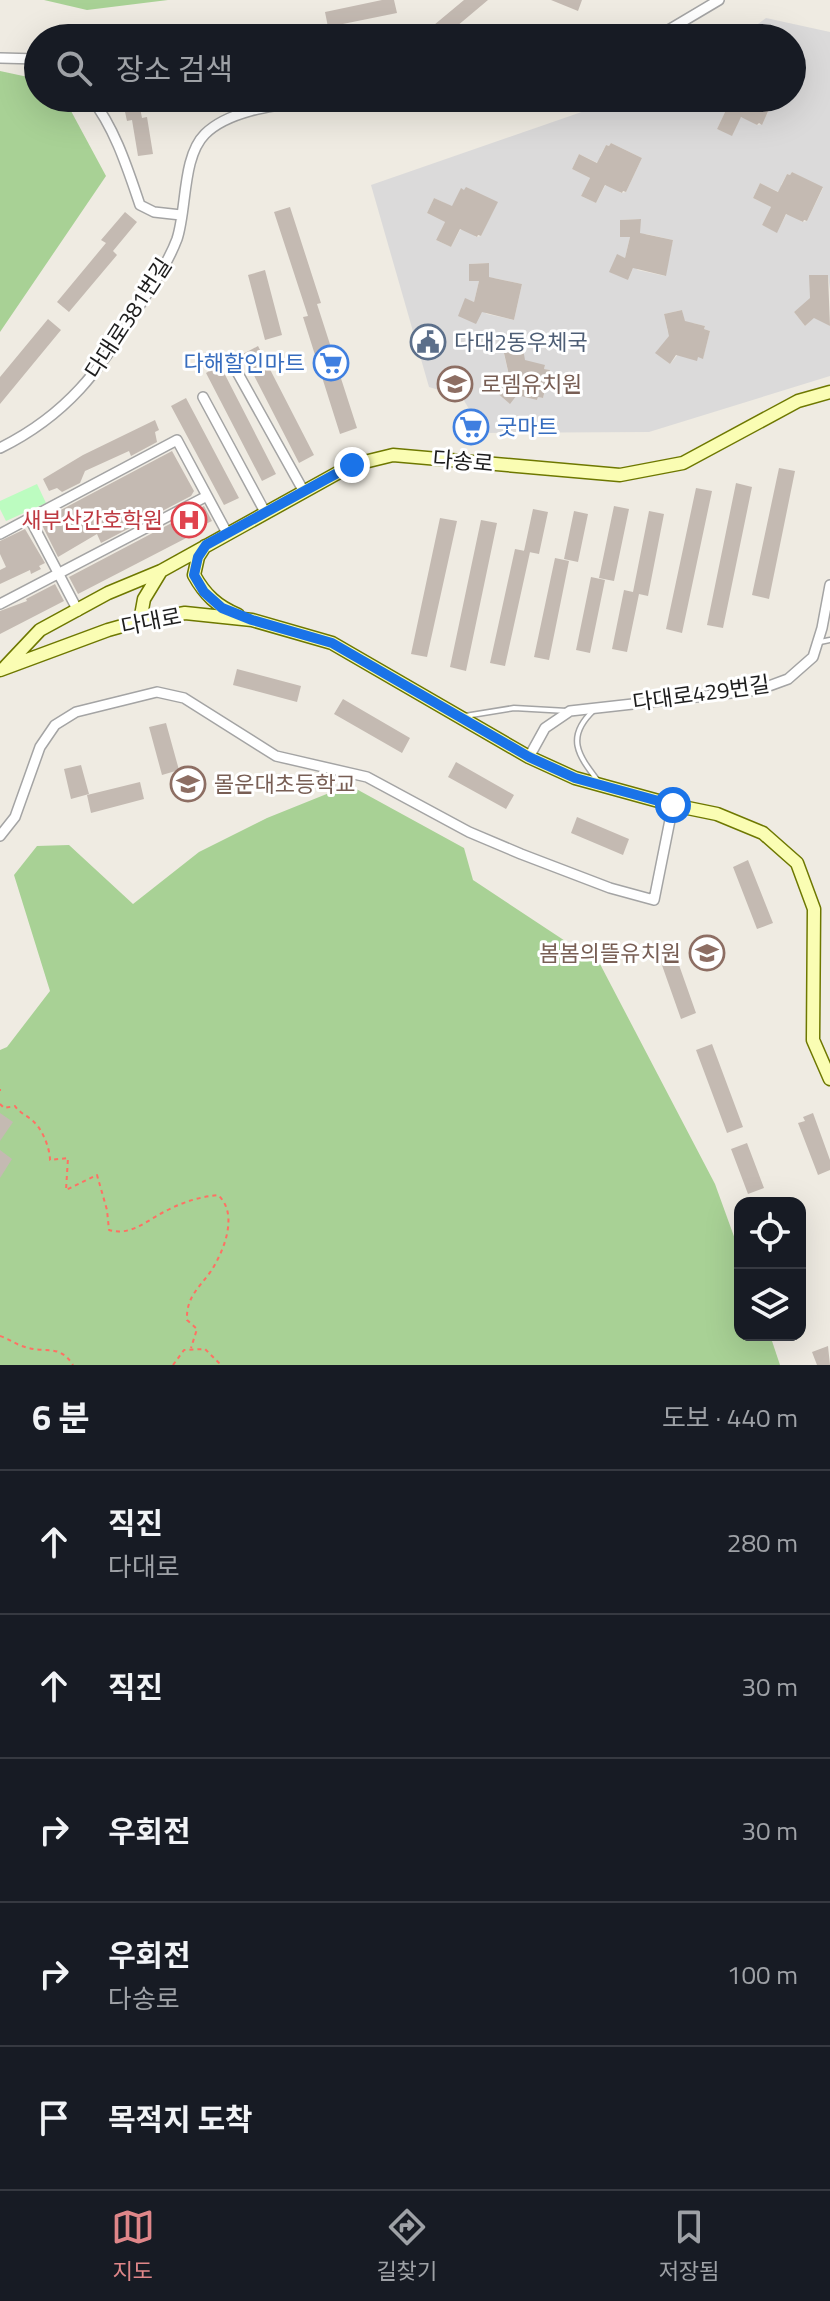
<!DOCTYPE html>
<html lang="ko">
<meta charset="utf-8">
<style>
:root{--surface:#171b24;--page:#242831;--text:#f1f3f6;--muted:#9ea1a6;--line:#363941;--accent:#df8689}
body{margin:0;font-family:"Titillium Web","Noto Sans KR",sans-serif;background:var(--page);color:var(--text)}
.controls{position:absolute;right:24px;bottom:24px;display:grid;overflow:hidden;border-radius:16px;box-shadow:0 8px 32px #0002}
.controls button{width:72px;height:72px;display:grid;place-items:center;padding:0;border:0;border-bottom:2px solid var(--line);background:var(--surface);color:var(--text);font:40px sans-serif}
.stop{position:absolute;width:24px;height:24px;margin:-18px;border:6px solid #1a73e8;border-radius:50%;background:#fff}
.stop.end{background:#1a73e8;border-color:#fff;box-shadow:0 2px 8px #0008}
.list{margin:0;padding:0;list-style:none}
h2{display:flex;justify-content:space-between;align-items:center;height:104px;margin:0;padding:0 32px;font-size:34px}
h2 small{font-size:26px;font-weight:400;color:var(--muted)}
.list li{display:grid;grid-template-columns:52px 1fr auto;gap:24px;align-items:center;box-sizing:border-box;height:144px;padding:0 32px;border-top:2px solid var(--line)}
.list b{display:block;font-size:30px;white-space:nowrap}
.list p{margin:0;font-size:26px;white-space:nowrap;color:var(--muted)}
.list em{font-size:26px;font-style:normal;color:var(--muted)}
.icon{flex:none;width:44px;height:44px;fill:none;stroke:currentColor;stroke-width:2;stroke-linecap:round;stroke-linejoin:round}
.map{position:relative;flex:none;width:830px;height:1365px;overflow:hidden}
.search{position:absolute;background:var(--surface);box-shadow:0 8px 32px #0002;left:24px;right:24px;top:24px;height:88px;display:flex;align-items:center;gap:20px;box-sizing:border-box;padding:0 28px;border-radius:44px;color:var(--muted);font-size:30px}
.sheet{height:824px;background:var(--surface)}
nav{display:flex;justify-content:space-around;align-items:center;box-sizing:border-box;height:112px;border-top:2px solid var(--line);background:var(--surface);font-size:22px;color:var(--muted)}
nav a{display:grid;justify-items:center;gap:4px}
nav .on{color:var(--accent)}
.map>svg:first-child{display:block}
</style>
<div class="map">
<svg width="830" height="1365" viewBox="0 0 830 1365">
<rect width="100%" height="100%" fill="#efebe2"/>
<path fill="#dbdada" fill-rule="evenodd" d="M766,18L830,32V290L828,275H810L819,294L794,312L805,326L816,316L830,326V376L649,432L483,433L462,397L429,387L371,185L622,98H709L708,101L726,110L717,129L732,135L740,118L744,116L757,125L762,124L775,98H792V38H739ZM611,143L642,158L626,192L621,193L608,184L605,186L596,203L581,196L590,178L572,169L579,154L598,163L603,158L600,156L606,145L609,146ZM792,172L823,188L807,221L802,222L789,213L786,215L777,232L762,225L771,207L753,198L760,183L779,192L784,187L781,185L787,174L790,175ZM461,189L497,202L481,236L476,237L464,228L460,230L451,247L436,240L445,222L427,213L434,198L453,207ZM640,219V236L646,234L673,240L665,276L638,270L634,266L628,280L617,255L625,258L630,237H621L620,220ZM489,263V280L494,278L522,284L514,320L487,314L465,299L474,302L479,281H469V264ZM682,310L685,324L693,323L705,326L704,329L710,331L703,358L679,353L670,364L656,353L677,330L668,332L664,314ZM504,354L532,365H545L544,369L550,370L543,398L538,397L537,400L519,392L509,403L496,392L517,370L508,371Z"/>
<path fill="#a8d195" d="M44,0H168L87,10Z
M0,71L28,77L38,82V98H64L106,176L0,332Z
M349,785L464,848L473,880L600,964L715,1184L740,1253V1335H770L780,1365H0V1050L7,1047L50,991L14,875L37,846L69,845L133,904L199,852L267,818Z"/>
<path fill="#bcfcc0" d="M37,484L46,503L6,521L0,509V501Z"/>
<path fill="#c4bab2" d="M382,0H394L397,13L328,27L325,12Z
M464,0H488L444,37L434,25Z
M551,0H582L578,11Z
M287,24L290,38H238L237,34Z
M122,98H138L142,118L147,117L153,154L138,156L132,120L127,121Z
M701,98H774L762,125L759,123L757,125L741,117L732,136L717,129L726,110Z
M611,143L642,158L626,192L623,191L622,193L605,185L596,203L581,196L590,178L572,169L579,154L597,163L606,145L609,146Z
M792,172L823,187L807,221L804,220L803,222L786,214L777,233L762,225L771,207L753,198L760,183L778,192L787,174L790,175Z
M466,187L498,202L481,236L478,235L477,237L460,229L451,247L436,240L445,222L427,213L434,198L452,206L461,188L464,190Z
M290,207L321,303L317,304L357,428L340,434L303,317L308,316L274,212Z
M125,212L137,222L113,251L117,255L69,312L57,302L106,243L101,240Z
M641,219L640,233L673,240L666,276L633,268L628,280L609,272L617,254L625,258L630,237H620V220Z
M489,263V277L522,284L514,320L482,312L476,324L458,316L465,298L474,302L479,281H469V264Z
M265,270L282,335L265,340L248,275Z
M809,275H828L830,326L814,318L805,326L794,312L810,298Z
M682,310L685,321L705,326L704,329L710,331L703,359L698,357L697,361L676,355L670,364L655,353L669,336L664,314Z
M48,319L61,330L0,404V377Z
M258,346L314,455L299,463L243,354Z
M523,349L525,360L545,365L544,369L550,370L543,398L538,397L537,400L517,395L510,404L496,392L509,375L504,353Z
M220,365L276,474L262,481L206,373Z
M186,398L239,498L224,505L171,406Z
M155,420L159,430L155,432L157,442L131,456L129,451L85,471L80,483L62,492L57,488L49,491L43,479L83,455Z
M172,451L194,491L191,496L101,543L97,534L58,557L40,521Z
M779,468L795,471L769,599L752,595Z
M736,483L752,487L723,628L707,625Z
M696,488L712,491L682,633L666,629Z
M204,506L212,521L195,529L194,534L78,594L69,577Z
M614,506L629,509L614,581L599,578Z
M533,509L548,512L539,554L524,551Z
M574,511L588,514L578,562L564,559Z
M649,511L664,514L648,596L639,594L627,652L612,649L624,590L633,592Z
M440,518L457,521L427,657L411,654Z
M481,520L497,523L466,671L450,667Z
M25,529L45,563L39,566L41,569L31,574L30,570L0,584V570L6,567L0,554V541Z
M515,549L530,552L505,666L490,663Z
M555,558L569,561L549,660L534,657Z
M591,577L605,580L590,653L576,650Z
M55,584L64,601L0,634V611L27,601L26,599Z
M237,669L301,686L297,702L233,685Z
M343,699L410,738L402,753L334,714Z
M166,723L179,770L162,775L149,727Z
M456,762L514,795L506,809L448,777Z
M81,765L89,794L71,799L64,769Z
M140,782L144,799L91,813L87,795Z
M577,817L629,839L623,855L571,833Z
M748,860L773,923L757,929L733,867Z
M673,948L696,1013L681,1019L658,954Z
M712,1044L743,1127L727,1133L696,1050Z
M0,1113L13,1122L0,1141Z
M813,1113L830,1160V1170L818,1175L798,1123L805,1121L803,1117Z
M747,1143L764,1188L748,1194L731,1149Z
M0,1150L12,1159L0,1178Z
M828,1346L830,1365H817L812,1352Z"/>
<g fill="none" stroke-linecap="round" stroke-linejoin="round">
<g stroke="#a4a4a4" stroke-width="7">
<path id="lane" d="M820,642L830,640
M594,710C565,737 578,755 598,781
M465,716L514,708L567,711"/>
</g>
<g stroke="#a4a4a4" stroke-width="12">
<path id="street" d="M655,38L719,0
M0,58L38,59
M91,98C115,128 128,170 140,205L154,212L181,215
M435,98L495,104L529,98
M236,370L303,490
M203,397L265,512
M0,448C67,415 100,370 138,308C152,286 168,263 177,239C187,209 182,157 205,134C232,107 289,104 325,98
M30,519L78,611
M0,534L177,440L227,533
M0,604L207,496
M529,757L545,728L570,711L758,690L788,679L813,657L822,628L830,585
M0,836L15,817L40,747L55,725L76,712L157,692L184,698L276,756L367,777L469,832L521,854L610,888L654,900L673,805"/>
</g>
<g stroke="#6e7800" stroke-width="15">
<path id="secondary" d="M205,546L198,557L194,575C205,595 217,606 238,615
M140,621L144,599L161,571L352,465L393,455L620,475L683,463L798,401L830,392
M6,666L40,630L108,593L161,571
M0,670L108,630L140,621L185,613L252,620L332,643L529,757L575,778L673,805L717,814L763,833L797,863L814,909L813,1040L830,1079"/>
</g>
<path stroke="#ff7063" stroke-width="2" stroke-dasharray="4 4" stroke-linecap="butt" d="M0,1089V1091
M0,1104L4,1108L15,1106C20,1114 29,1116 35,1123C43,1131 50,1149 50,1160L68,1158L66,1190L97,1175L107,1210L109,1230C130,1236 145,1222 162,1213C180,1203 198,1197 218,1195C239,1214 224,1251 211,1271C199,1288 186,1297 187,1320L197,1329L191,1348
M0,1336C9,1339 17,1345 25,1347C45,1354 59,1343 73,1365
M173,1365L184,1350L205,1349L221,1365"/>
<use href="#lane" stroke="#fff" stroke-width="4"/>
<use href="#street" stroke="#fff" stroke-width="9"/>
<use href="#secondary" stroke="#fafdb3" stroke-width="12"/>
</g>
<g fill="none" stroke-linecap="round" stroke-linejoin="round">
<path stroke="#1a73e8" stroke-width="10" d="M352,465L206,545L198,557L194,575L204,592L222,608L252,620L332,643L529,757L575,778L673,805"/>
</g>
<defs>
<g id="civic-ring" transform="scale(1.8)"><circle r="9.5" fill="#fff" stroke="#5c6f8a" stroke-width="1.5"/><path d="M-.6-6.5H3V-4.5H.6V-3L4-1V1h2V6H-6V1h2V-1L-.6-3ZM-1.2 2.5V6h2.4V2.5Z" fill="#5c6f8a"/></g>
<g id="supermarket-ring" transform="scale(1.8)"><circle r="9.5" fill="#fff" stroke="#3f7fe0" stroke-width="1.5"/><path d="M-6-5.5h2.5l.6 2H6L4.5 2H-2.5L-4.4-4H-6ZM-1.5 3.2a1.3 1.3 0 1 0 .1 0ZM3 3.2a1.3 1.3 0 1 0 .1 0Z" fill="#3f7fe0"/></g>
<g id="school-ring" transform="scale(1.8)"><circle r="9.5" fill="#fff" stroke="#8d6e63" stroke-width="1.5"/><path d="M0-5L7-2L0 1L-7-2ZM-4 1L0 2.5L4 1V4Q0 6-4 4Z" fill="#8d6e63"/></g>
<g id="hospital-ring" transform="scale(1.8)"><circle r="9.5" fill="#fff" stroke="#e0444e" stroke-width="1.5"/><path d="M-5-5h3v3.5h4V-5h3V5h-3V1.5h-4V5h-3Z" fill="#e0444e"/></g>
</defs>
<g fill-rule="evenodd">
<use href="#civic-ring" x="428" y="342"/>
<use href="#supermarket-ring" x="331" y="363"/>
<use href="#school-ring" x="455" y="384"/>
<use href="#supermarket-ring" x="471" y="427"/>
<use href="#hospital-ring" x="189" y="520"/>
<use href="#school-ring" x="188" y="784"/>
<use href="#school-ring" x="707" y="953"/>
</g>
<g text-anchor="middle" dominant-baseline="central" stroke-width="6" stroke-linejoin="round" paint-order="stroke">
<g font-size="22" fill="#1d1d1d" stroke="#fff">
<text transform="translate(128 318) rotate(-57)">다대로381번길</text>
<text transform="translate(463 461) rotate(5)">다송로</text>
<text transform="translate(151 621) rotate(-11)">다대로</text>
<text transform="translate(701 693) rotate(-8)">다대로429번길</text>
</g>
<g font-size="22" fill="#4e5e75" stroke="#fff" text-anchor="start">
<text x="454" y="342">다대2동우체국</text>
</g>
<g font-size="22" fill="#366cbe" stroke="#fff" text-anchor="end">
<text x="305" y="363">다해할인마트</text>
<text x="497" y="427" text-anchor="start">굿마트</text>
</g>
<g font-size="22" fill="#785e54" stroke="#fff" text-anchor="start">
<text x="481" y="384">로뎀유치원</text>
<text x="214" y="784">몰운대초등학교</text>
<text x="681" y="953" text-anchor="end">봄봄의뜰유치원</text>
</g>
<g font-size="22" fill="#be3a42" stroke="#fff" text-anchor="end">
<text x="163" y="520">새부산간호학원</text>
</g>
</g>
</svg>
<div class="controls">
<button><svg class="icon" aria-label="locate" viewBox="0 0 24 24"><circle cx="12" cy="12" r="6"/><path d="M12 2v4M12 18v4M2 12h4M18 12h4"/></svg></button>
<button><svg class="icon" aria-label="layers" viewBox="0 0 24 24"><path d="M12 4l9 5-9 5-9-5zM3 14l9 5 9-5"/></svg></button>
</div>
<div class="stop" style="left:673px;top:805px"></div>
<div class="stop end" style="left:352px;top:465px"></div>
<div class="search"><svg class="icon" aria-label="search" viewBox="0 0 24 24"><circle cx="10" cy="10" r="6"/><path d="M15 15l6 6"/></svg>장소 검색</div>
</div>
<section class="sheet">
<h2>6 분<small>도보 · 440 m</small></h2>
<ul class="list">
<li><svg class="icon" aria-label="ahead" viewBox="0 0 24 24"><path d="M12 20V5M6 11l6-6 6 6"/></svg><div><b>직진</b><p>다대로</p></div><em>280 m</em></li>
<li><svg class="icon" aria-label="ahead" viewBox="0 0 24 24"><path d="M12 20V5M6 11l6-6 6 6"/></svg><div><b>직진</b></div><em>30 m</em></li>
<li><svg class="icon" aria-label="right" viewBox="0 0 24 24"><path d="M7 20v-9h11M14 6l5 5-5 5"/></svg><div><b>우회전</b></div><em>30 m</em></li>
<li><svg class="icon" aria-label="right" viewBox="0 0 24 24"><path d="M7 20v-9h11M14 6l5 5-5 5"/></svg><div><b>우회전</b><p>다송로</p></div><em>100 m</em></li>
<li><svg class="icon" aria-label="arrive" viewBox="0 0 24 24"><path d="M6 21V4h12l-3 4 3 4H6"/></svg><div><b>목적지 도착</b></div></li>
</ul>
</section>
<nav>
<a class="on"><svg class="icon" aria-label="map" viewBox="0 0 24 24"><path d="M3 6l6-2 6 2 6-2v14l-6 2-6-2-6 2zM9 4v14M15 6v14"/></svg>지도</a>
<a><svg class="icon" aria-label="directions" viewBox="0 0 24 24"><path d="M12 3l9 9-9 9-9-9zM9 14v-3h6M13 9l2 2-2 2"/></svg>길찾기</a>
<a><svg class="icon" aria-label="saved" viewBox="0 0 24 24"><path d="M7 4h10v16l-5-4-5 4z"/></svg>저장됨</a>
</nav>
